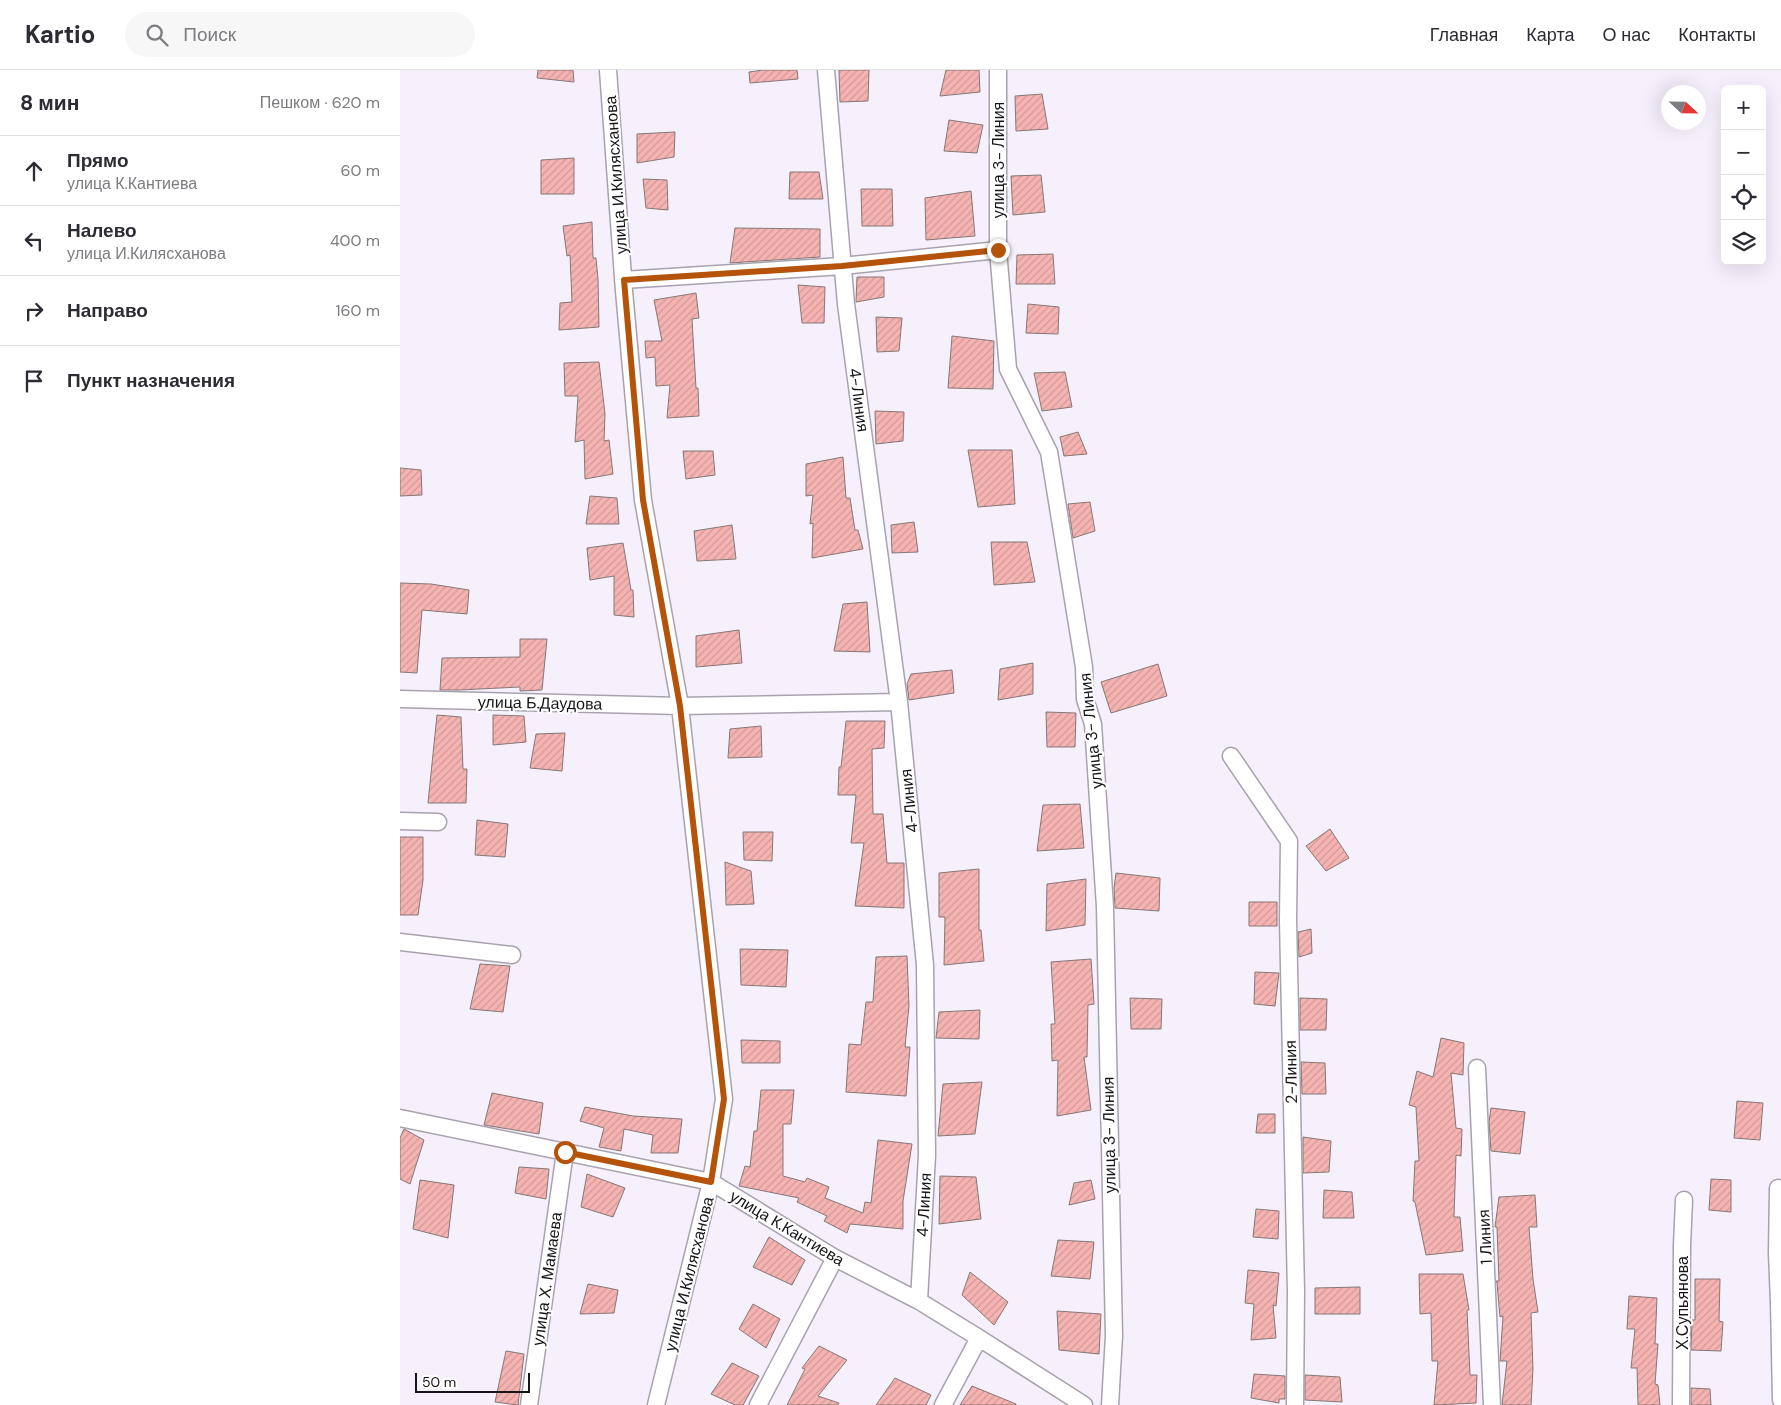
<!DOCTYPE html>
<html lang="ru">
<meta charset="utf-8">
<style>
:root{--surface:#fff;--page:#f7f7f7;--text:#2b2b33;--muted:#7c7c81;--line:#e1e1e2}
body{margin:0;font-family:"DM Sans",sans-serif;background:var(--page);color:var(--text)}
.controls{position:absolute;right:15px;top:15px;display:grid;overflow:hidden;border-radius:8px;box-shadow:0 5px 20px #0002}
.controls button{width:45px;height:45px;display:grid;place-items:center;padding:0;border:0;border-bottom:1px solid var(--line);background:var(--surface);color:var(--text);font:25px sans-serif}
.compass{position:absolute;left:1261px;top:15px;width:45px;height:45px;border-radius:50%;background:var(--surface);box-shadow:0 5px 20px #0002;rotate:112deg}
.scale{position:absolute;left:15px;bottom:12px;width:115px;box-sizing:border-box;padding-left:5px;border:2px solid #161418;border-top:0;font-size:14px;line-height:18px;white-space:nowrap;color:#161418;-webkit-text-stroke:4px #fff;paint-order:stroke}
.stop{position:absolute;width:15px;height:15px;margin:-11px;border:4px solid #b45309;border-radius:50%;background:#fff}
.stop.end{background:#b45309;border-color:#fff;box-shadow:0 1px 5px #0008}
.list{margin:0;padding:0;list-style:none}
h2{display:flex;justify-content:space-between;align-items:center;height:65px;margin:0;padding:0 20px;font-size:21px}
h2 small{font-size:16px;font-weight:400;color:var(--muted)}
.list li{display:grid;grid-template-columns:32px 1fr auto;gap:15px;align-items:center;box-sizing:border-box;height:70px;padding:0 20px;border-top:1px solid var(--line)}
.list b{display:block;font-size:19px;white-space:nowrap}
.list p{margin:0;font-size:16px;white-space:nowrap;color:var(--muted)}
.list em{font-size:16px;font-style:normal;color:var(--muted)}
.icon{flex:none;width:28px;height:28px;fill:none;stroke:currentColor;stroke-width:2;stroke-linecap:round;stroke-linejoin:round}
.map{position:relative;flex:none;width:1381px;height:1335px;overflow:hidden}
header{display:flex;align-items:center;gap:30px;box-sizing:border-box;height:70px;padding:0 25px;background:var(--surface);border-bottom:1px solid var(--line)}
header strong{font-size:24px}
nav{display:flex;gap:28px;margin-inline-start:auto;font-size:18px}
.search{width:350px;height:45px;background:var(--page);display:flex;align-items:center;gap:12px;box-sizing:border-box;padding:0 18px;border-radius:28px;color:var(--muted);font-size:19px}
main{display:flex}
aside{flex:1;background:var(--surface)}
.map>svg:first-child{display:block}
</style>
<header>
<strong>Kartio</strong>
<div class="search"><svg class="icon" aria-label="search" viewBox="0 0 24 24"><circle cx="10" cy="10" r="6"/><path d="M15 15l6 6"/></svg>Поиск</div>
<nav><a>Главная</a><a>Карта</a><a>О нас</a><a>Контакты</a></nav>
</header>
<main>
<aside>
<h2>8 мин<small>Пешком · 620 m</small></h2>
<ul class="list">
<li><svg class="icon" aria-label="ahead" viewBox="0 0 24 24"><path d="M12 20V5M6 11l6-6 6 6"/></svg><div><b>Прямо</b><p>улица К.Кантиева</p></div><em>60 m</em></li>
<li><svg class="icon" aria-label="left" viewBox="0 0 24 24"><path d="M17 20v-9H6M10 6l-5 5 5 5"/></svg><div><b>Налево</b><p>улица И.Килясханова</p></div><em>400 m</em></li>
<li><svg class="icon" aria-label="right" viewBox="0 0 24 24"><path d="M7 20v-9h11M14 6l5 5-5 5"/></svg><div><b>Направо</b></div><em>160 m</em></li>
<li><svg class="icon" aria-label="arrive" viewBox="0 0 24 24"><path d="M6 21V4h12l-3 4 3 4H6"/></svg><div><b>Пункт назначения</b></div></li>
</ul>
</aside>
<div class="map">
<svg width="1381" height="1335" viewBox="0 0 1381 1335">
<defs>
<pattern id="building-hatch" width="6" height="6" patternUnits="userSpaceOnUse" patternTransform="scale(1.25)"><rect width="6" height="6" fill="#f5b3b1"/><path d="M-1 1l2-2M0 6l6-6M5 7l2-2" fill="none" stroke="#d19998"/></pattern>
</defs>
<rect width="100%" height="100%" fill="#f6f0fc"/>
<path fill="url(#building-hatch)" stroke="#857777" d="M138,0H173L174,12L137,8Z
M363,0H397L398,9L350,13L349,2Z
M439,0H469L468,31L440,32Z
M546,0H579L580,22L540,26Z
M642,24L648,59L616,61L615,26Z
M549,50L583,55L577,83L544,81Z
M275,62L274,87L237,93V64Z
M174,88V124H141V90Z
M390,102H419L423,129H389Z
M641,105L645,142L613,145L611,106Z
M243,109L267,110L268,140L246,138Z
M461,119H492L493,156H462Z
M571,121L575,166L526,170L525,128Z
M192,152L193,188H196L198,209L199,257L159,260L160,233L172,232L170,185L167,186L163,156Z
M335,158L420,159V187L330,193Z
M653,184L655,214H616L617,185Z
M457,207H484V227L456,232Z
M398,215L425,217L424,253H402Z
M296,223L299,248L292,249L296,318H298L299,346L267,348L270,315L256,316L255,287L246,288L245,271H262L254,230Z
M628,234L659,237L658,264L626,263Z
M476,247L502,248L499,281L477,282Z
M552,266L594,271L593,319L548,318Z
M199,292L205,344L204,371L209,370L213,404L185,409L184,370L175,372L178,326H165L164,293Z
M665,302L672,337L642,341L634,303Z
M475,341L504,342L503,371L476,374Z
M678,362L687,384L664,386L660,367Z
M568,380H612L615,434L578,437Z
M283,381H313L315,405L286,409Z
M443,387L446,428H450L455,460H458L463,479L412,488L413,453L410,454L413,425L406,426V394Z
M0,398L21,400L22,425L0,426Z
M190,426L217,428L219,454H186Z
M690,432L695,461L673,468L668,434Z
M514,452L518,482L492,483L491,455Z
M332,455L336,489L297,491L294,461Z
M591,472H627L635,512L594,515Z
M223,473L231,520H233L234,547L214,545V506L190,510L187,478Z
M0,513L31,514L69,520L67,544L22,540L17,603L0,602Z
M467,532L470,582L434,581L443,534Z
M339,560L342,593L296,597V566Z
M120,569H147L142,620L120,621V617L59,620H40L42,588L120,587Z
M633,593V624L598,630L600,599Z
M758,594L767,626L711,643L701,612Z
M552,600L554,623L509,630L507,614L511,604Z
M646,642L676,643L675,677H647Z
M37,645L61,647L63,699H67L66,733H28Z
M93,645L124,646L126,672L93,675Z
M446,651H485L484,678L472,679L473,744H483L487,793H504V838L455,836L464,773H451L456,725H438L439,697H441Z
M361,656L362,687L328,688L330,659Z
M165,663L162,701L130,698L136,664Z
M680,734L684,778L637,781L643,735Z
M77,750L108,754L105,787L75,785Z
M930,759L949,788L926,801L906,776Z
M343,762H373L372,791L344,790Z
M0,767H23V810L18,845H0Z
M325,792L351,801L354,834L326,835Z
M579,799V860H581L584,891L544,895L545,847H539V803Z
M716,803L760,808L759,841L715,838L714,818Z
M686,809L685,855L646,861L647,814Z
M849,832H877V856H849Z
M911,859L912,883L899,887L898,862Z
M340,879L388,880L386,917L341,915Z
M507,886L509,936L505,977H510L506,1026L446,1022L449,974L461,975L466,932H473L476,887Z
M691,889L694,934L688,935L687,987H684L691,1040L657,1046L658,990L652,991L651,954H655L651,892Z
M80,894L110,896L103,942L70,939Z
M855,902L879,903L875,936L854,934Z
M730,928L762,929L761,959H731Z
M900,928L927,929L926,960H900Z
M580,940L579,969L536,968L539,942Z
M1041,968L1064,973L1063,1005L1051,1003L1056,1058L1062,1059L1061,1086L1056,1085L1054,1147H1060L1063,1181L1026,1185L1015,1132L1013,1131L1015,1091H1019L1016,1037L1009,1035L1017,1001L1033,1007Z
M341,970L380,971V993H342Z
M901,992L925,993L926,1024H902Z
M582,1012L575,1064L538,1066L543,1014Z
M361,1020H394L391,1054H383V1106L405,1112L407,1108L429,1117L425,1128L463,1143L465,1132L471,1133L478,1070L512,1074L503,1131V1159L450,1154L447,1163L424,1151L427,1146L397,1132L399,1128L339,1116L345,1096L350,1097L354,1061H357Z
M92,1023L143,1033L139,1064L84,1055Z
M1337,1031L1363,1033L1360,1070L1334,1068Z
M185,1037L233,1046L282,1049L278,1083H251L253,1065L224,1059L221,1081L199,1077L204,1058L180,1051Z
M1091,1038L1125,1042L1120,1084L1091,1081L1089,1052Z
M858,1044H875V1063H856Z
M4,1059L24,1070L10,1114L0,1109V1068Z
M903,1067L931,1071L929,1102L903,1103Z
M119,1097L149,1099L146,1129L115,1123Z
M187,1104L225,1118L213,1147L181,1137Z
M540,1106L576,1107L581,1149L539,1154Z
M1311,1109L1331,1110V1142L1309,1140Z
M20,1110L54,1115L48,1168L13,1159Z
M691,1110L695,1129L669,1135L674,1113Z
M924,1120L952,1122L954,1148H923Z
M1135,1125L1137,1157H1129L1133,1209L1138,1242L1131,1243L1133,1299L1131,1335H1102L1107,1291H1100L1103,1246L1100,1247L1097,1213L1096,1211H1099L1097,1157H1095L1099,1127Z
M856,1139L879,1141L878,1169L853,1167Z
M369,1167L405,1190L392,1215L353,1197Z
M658,1170L694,1172L690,1209L651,1206Z
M848,1200L879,1203L876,1236L873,1235L876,1268L851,1270L854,1234L845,1233Z
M570,1202L608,1232L594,1255L562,1225Z
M1019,1204H1063L1069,1240H1067L1070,1305H1077L1076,1333L1034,1335L1038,1291H1032L1031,1243L1020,1244Z
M1295,1209H1320L1319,1251L1323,1252L1321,1281L1291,1280L1292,1250H1295Z
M188,1214L218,1220L214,1243L180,1244Z
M960,1217V1244H915V1218Z
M1229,1226L1257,1228L1255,1274H1258L1255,1314L1258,1315L1260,1335H1238L1237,1298H1231L1235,1259H1227Z
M353,1234L380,1249L366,1278L339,1259Z
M657,1241L701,1244L699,1284L659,1280Z
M419,1276L447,1290L418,1326L439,1333L438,1335H387L405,1299L402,1298Z
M106,1281L124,1284L118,1335L95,1332Z
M332,1293L359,1306L343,1335H335L311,1324Z
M854,1304L885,1306V1329H879V1333L851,1328Z
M905,1305L940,1307L942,1332L905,1330Z
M495,1308L531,1325L526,1335H476Z
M572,1316L616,1334V1335H560Z
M1291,1318L1310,1319L1311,1335H1291Z"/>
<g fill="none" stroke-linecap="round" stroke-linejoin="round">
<g stroke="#a8a2ae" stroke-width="19">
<path id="minor" d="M208,0L224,221L243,430L280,636L324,1029L311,1112L256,1335
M426,0L446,234L499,632L525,895L527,1085L519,1231
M598,0V180L608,299L649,382L684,597L685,629L693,654L705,837L714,1266L710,1335
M223,210L442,196L598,180
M0,629L280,636L499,632
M831,686L889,771L888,850L896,1222L895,1335
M0,751L38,752
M0,872L112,885
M1077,998L1092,1335
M0,1048L311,1112L435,1188L519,1231L579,1268L684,1335
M1378,1118L1377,1183L1379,1232L1381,1330
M129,1335L165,1082
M358,1335L435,1188
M543,1335L579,1268
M1281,1335L1282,1176L1284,1130"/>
</g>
<use href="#minor" stroke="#fff" stroke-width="16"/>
</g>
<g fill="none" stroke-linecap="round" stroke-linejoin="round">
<path stroke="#b45309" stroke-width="6" d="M165,1082L311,1112L324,1029L280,636L243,430L224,210L442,196L598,180"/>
</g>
<g text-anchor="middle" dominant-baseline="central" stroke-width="4.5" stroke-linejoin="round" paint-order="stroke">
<g font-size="16" fill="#161418" stroke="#fff">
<text transform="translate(598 90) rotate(-90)">улица 3- Линия</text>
<text transform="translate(216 105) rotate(-94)">улица И.Килясханова</text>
<text transform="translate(459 330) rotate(82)">4-Линия</text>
<text transform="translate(140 633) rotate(1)">улица Б.Даудова</text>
<text transform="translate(691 661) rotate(-96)">улица 3- Линия</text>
<text transform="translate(509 731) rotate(-96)">4-Линия</text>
<text transform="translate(891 1002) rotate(-91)">2-Линия</text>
<text transform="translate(709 1065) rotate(-91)">улица 3- Линия</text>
<text transform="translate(524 1135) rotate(-87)">4-Линия</text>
<text transform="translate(387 1158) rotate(31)">улица К.Кантиева</text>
<text transform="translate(1085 1167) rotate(-93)">1 Линия</text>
<text transform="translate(289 1204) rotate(-76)">улица И.Килясханова</text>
<text transform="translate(147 1209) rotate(-82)">улица Х. Мамаева</text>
<text transform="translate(1282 1233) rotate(-90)">Х.Супьянова</text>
</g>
</g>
</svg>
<div class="controls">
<button>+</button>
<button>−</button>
<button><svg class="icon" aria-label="locate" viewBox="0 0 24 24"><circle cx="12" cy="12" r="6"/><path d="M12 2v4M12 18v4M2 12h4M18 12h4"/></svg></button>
<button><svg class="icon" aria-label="layers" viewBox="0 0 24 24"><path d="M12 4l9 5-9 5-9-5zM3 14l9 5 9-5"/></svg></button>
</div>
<svg class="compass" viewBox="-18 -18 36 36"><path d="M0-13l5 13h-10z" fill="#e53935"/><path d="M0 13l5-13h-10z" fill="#7c7c81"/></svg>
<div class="scale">50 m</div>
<div class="stop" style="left:165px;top:1082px"></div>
<div class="stop end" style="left:598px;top:180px"></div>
</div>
</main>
